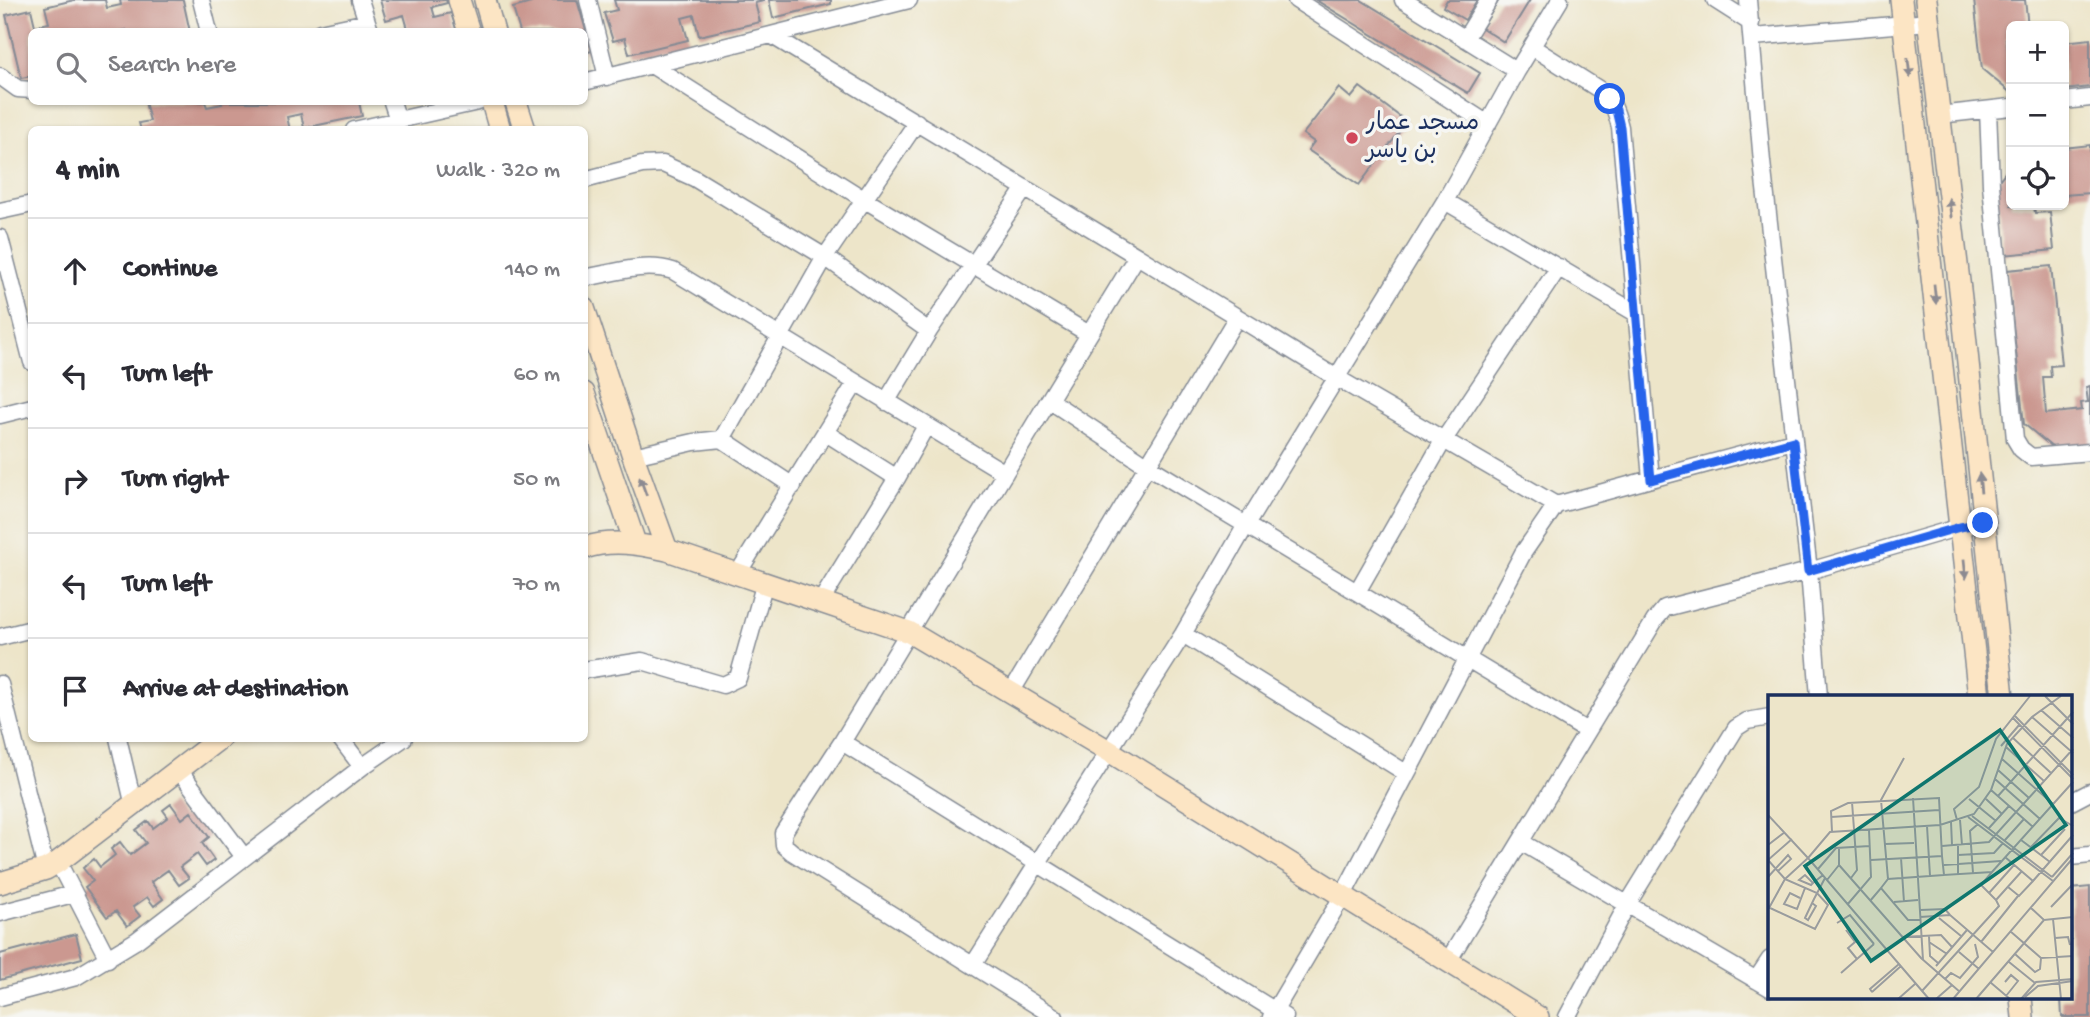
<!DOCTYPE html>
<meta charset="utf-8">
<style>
:root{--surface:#fff;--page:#f7f7f7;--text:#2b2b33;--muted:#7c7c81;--line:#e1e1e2}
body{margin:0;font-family:"Gochi Hand","Playpen Sans Arabic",sans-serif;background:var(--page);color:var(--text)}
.controls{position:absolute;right:21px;top:21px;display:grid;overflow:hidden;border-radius:10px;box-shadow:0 2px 5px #0004}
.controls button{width:63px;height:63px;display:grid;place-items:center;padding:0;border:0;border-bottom:2px solid var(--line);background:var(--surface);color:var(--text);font:35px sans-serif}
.stop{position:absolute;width:21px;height:21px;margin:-16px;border:5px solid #2563eb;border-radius:50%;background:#fff}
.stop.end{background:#2563eb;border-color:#fff;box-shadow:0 2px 7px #0008}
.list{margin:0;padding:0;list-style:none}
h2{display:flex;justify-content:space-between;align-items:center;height:91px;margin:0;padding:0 28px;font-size:30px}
h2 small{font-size:23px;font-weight:400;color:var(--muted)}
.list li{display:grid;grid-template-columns:46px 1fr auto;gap:21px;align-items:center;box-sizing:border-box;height:105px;padding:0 28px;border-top:2px solid var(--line)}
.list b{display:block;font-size:26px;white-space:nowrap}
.list em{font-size:23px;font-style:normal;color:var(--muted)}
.icon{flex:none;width:38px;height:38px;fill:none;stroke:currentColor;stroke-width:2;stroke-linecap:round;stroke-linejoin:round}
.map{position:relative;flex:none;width:2090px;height:1017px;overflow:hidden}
.search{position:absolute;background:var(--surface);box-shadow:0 2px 5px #0004;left:28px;top:28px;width:560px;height:77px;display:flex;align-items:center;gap:18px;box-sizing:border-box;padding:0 24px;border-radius:10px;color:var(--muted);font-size:26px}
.panel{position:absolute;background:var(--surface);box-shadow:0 2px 5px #0004;left:28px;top:126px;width:560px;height:616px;border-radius:10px}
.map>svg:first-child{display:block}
</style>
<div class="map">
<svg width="2090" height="1017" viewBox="0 0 2090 1017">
<rect width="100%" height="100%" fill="#f6f6f2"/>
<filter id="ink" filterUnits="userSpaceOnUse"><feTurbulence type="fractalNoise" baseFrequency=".0143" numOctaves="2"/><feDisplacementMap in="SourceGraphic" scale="14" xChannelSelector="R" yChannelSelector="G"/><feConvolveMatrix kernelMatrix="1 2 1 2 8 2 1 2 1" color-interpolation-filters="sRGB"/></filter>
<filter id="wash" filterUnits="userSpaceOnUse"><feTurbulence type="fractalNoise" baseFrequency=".00686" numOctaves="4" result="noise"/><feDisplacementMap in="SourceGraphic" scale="28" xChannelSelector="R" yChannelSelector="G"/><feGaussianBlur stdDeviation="1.57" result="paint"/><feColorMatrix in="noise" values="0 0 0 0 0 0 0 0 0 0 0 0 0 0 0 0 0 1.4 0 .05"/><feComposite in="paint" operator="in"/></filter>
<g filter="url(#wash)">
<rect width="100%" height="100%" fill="#ede5c9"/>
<g id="blocks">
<path fill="#cb9890" d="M74,0H105L107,8L121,5L120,0H183L190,32H126V30L116,32H32V76L21,78L6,15L31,9L35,26L49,23L45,7Z
M380,0H446L447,3L432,7L435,17L451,13L457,32H401L408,29L404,15L386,20Z
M530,0H577L592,51L584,53V32H520L513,8L531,3Z
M614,0H764V1L755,3L760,22L699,36L694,15L682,18L688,40L629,54L625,38L613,41L604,13L617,10Z
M769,0H831V4L773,18Z
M1316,0H1361L1480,73L1468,93Z
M1447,0H1477L1465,20L1443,7Z
M1499,0H1530L1504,42L1482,28Z
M1974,0H2025L2028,26H2011V39H2006L2011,68V93L1982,69Z
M2090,39V87L2064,90V42Z
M1360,87L1407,122L1359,185L1308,150L1314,142L1303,134L1339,88L1351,98Z
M145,102H205L207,107L222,104L221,102H359L362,116L304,128L301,114L287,117L290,130H141L139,123L150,121Z
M2090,145V193L2064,195V148Z
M2011,165V205L2034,207L2035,213L2050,212L2054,250L2003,255L1996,184Z
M2051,266L2061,365L2050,366L2051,377H2043L2046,414L2082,410L2081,403L2088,402L2086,387L2090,386V445L2053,448L2024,424L2007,270Z
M171,804L182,819L191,812L209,837L202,843L214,860L206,866L197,854L180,867L189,878L179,885L168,870L151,882L163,899L154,906L147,897L133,907L140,916L127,926L116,911L107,917L85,887L93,881L83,868L94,859L100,867L115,855L111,849L120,842L130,855L146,843L136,830L148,821L153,828L168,817L163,810Z
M2090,887V1017H2062L2061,998H2071V889Z
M76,934L82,958L0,980V954Z"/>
</g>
</g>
<g filter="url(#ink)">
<use href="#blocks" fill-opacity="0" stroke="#848a94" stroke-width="2"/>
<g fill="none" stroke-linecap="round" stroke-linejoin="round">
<g stroke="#848a94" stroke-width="19">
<path id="street" d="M201,0L209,32
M360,0L370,31
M588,0L607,77
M1296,0L1488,124
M1403,0L1517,71
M1715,0L1751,23
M1748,0L1762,162L1809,571L1819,697
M320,32L367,22
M771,35L909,0
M1753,37L1929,22
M1465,39L1489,0
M1532,47L1600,90C1613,101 1616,111 1620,127L1651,479L1793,441
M653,66L865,200L1089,334
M0,76L18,89L32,90
M584,82L771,35L1137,256L1049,400
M2064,101L2090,98
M392,102L398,120
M1988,110L1991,185L2015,439L2021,449L2031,457L2090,452
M1939,115L2011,107
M354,130L478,102
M584,180L642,165L663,164L694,178L825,257L929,331
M1445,201L1634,312
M0,211L32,204
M0,238L32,362
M1137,256L1337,378L1556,505L1651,479
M584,278C613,273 645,262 673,271L1005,473
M886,402L929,331L1025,188
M0,415L32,407
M826,433L897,478
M722,439L793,486
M633,456L694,442L722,439L825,257L917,122
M738,573L855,384
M1357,592L1443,441L1559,267
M821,601L897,478L926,426
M1183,634L1406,773
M0,637L32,629
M584,670L642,661L723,685L738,678L765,582
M0,684L46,869
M1010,694L1237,317
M118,738L134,806
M340,738L362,767
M842,742L1285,1017
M179,770L244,857
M2071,802L2090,792
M1521,842L1770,988
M2071,857L2090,855
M58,862L108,959
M0,913L73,894
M1448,961L1655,620L1665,608L1809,571L1960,527L1983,523
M973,965L1183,634L1246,525L1445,201L1517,71L1560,0
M1756,980L1770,959
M0,997L76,977L137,940L362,767L404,738
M1055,1017L792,852L784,845L783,833L842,742L1049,400L1148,466L1587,731
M1271,1017L1342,897L1523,553L1556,505
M1567,1017L1627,905L1736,728L1747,721L1770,717"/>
</g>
<g stroke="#848a94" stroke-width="24">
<path id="secondary" d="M459,0L469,32
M485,0L494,32
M1901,0L1979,697
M1926,0L1964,324L2003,697
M492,102L500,130
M516,102L525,130
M584,308L633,456L667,550
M584,393L635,543
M584,548C613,539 639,544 667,550L909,632L1109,751L1538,1017
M0,883L46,869L58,862L220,738
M2021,998L2023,1017"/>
</g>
<use href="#street" stroke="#fff" stroke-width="16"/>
<use href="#secondary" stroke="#fce5c4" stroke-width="21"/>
</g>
<defs><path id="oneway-solid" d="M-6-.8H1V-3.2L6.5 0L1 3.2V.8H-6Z" transform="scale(1.75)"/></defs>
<g fill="#8c8a91">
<use href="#oneway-solid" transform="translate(1909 68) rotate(83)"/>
<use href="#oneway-solid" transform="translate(1950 208) rotate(-97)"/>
<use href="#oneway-solid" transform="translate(1935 294) rotate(84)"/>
<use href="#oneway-solid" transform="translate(1980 483) rotate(-95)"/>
<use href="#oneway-solid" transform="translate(643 486) rotate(-110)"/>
<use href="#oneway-solid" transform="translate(1965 569) rotate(84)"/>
</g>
</g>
<g fill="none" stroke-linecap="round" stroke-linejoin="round" filter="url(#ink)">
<path stroke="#2563eb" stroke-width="9" d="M1610,99L1616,110L1620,127L1651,480L1793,441L1808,571L1960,527L1983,523"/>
</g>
<circle fill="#d1495b" stroke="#f6f6f2" stroke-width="2.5" cx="1352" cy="138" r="7"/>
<g text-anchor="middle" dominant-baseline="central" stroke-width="7" stroke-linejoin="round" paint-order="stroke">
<g font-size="24" fill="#1b2f5e" stroke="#f6f6f2" text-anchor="start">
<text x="1366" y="124">مسجد عمار<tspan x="1366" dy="28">بن ياسر</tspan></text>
</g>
</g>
<g transform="translate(1768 695)">
<rect width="304" height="304" fill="#ede5c9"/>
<path fill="none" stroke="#999c9e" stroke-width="2" d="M277,1L305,29M273,15L305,43M246,20L305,80M264,22L305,58M245,23L305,84M245,43L283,78M233,51L252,29M238,52L276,86M234,64L285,109M230,75L261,103M227,84L272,124M223,95L265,132M230,101L305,17M145,103L155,265M201,104L228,126M218,104L234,119M0,120L40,163L17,184L0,165M204,121L284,182M63,122L171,115M200,122L285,186M189,125L186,114L211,92L228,44L262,1M192,125L194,150M183,127L184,150M159,131L162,181M221,133L241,111M64,137L63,116L80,108L171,103L174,161L103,165M237,145L256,124M253,145L282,167M117,149L146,148M0,150L17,137M190,150V179M174,151L221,147L305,54M263,152L291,123L305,131M190,160L226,158L235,148M273,160L297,134M174,161L176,180L224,177L305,87M237,162L265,186L305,140M133,163L136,207M0,165L24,144M71,170L153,263L192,297M176,170L233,166M50,174L68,153L102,151M224,177L213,190L228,205L254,176M205,178L202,136L210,129M0,182L20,160L23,164L10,176M284,182L305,158M83,183L89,175L84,107M120,184L113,105L136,63M59,185L71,170V153M45,188L37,180L31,185L43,190L45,188L55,180M240,192L251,201L265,186M113,193L120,184L176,180M221,198L246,170M32,203L22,198L16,209L29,214L37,193M102,206L113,193L140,225H152M126,207L150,205M44,208L48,211L40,225L37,223L46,204L57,183M79,210L103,182L101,135M0,212L47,234L60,210L49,198L17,184L1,213M283,212L305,189M263,213L276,225L305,222M152,215L177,214L182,220M152,222L182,220L225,257M171,223L193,241M285,224L293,304M69,228L82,220L106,249M78,235L87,247L80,253L89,264M242,236L273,263L305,261M161,241L162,261L170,268M134,242L173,240L184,252M287,243L300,242L302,250M161,247L179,259M213,247L250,201M191,257L211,274M247,259L267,277L272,274L273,263M241,267L267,288M168,271L199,235M73,278L106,249M177,284L183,278L192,283L210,262L207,249M222,287L242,304M237,287L243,280L250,286L238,301M154,296L231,211L228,205M104,297L102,294L131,269M104,297L133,271M257,302L270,291L305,286M130,304L147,289M161,304L40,163L62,137L172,130L206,119L223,95L239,49L264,22L293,1M168,304L184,290M185,304L305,163M208,304L276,225M253,304L268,287L305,284"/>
<path fill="#0f766e" fill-opacity="0.15" stroke="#0f766e" stroke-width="3.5" d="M232,35L298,130L103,266L37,171Z"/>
<rect width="304" height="304" fill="none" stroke="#1b2f5e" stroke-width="3.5"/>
</g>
</svg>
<div class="controls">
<button>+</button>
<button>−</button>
<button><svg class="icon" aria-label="locate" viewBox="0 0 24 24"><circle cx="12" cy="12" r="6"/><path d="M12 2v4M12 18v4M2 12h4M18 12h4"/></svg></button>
</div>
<div class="stop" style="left:1610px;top:99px"></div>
<div class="stop end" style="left:1983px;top:523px"></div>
<div class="search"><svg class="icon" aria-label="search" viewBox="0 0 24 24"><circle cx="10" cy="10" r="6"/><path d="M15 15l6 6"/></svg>Search here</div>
<section class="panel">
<h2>4 min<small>Walk · 320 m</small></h2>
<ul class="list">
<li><svg class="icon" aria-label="ahead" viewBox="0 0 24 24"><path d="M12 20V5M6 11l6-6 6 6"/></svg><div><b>Continue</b></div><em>140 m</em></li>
<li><svg class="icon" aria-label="left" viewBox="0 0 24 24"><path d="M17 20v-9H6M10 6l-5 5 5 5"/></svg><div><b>Turn left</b></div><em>60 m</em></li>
<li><svg class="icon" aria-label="right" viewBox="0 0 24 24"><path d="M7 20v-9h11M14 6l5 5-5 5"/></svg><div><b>Turn right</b></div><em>50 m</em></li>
<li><svg class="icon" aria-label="left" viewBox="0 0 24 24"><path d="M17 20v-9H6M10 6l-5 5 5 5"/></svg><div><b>Turn left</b></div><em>70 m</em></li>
<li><svg class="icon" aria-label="arrive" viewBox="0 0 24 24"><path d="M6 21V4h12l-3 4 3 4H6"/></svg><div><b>Arrive at destination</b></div></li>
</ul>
</section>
</div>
